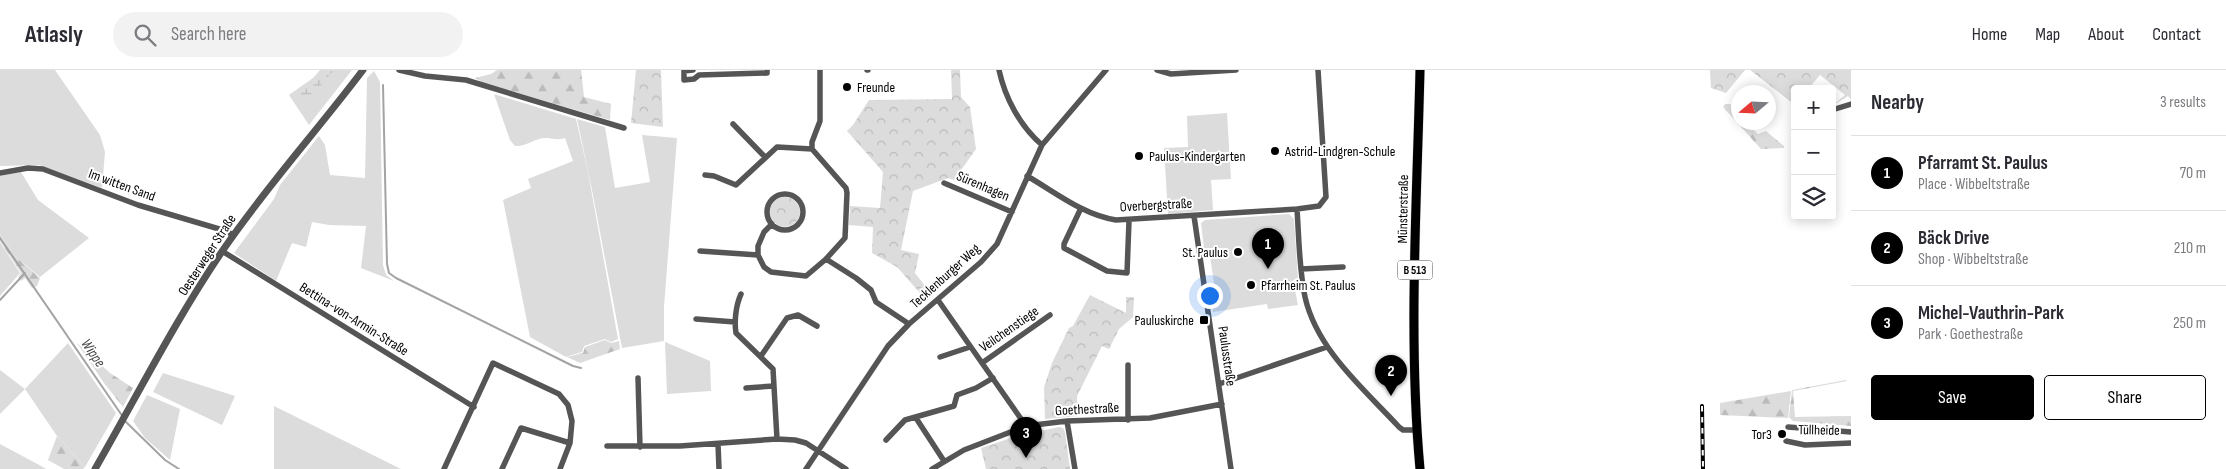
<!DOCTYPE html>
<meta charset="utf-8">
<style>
:root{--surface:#fff;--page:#f2f2f3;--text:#2b2b33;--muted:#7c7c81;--line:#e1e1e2;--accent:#000}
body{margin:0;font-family:"Sofia Sans Condensed",sans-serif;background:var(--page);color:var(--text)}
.controls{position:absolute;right:15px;top:15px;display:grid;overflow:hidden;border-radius:5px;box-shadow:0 2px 12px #0003}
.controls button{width:45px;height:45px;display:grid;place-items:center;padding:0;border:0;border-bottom:1px solid var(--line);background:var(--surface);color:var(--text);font:25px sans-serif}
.compass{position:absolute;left:1731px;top:15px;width:45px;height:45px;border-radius:50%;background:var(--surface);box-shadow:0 2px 12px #0003;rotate:251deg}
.you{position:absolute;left:1209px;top:225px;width:18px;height:18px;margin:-12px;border:4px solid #fff;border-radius:50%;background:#1a73e8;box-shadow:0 0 0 8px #1a73e833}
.badge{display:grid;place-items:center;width:32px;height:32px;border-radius:50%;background:var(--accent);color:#fff;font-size:16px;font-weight:700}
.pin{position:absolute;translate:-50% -41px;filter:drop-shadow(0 1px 2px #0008)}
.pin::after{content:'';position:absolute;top:26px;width:18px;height:15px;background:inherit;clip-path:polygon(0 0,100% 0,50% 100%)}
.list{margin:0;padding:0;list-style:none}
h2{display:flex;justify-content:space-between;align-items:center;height:65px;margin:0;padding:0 20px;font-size:21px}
h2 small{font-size:16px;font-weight:400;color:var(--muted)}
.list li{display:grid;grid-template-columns:32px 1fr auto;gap:15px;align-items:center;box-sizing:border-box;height:75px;padding:0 20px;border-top:1px solid var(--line)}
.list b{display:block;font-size:19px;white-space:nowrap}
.list p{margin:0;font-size:16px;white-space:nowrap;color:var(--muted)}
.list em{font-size:16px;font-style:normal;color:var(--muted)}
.actions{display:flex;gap:10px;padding:15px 20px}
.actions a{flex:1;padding:11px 0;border:1px solid var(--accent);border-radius:5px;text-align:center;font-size:18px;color:var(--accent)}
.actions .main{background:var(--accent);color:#fff}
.icon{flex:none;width:28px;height:28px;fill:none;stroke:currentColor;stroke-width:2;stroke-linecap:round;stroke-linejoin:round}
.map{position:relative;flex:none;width:1851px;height:399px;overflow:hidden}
header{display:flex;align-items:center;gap:30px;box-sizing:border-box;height:70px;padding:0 25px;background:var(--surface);border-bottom:1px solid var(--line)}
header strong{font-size:24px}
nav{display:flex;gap:28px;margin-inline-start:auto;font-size:18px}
.search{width:350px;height:45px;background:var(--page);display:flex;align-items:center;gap:12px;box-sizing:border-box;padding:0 18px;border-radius:28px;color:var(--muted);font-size:19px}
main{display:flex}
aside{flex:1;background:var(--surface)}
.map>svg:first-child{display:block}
</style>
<header>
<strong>Atlasly</strong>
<div class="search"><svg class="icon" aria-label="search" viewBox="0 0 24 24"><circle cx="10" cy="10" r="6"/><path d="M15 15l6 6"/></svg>Search here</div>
<nav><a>Home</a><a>Map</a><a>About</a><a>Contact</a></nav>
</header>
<main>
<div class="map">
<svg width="1851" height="399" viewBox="0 0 1851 399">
<defs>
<pattern id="forest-firs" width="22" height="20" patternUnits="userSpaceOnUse" patternTransform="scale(1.25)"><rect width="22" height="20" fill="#dcdcdc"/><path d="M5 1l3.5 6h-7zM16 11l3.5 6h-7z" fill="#bbb"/></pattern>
<pattern id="wetland-marsh" width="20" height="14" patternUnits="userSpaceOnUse" patternTransform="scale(1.25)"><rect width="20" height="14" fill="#dcdcdc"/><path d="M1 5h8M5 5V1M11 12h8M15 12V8" fill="none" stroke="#bbb"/></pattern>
<pattern id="park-crowns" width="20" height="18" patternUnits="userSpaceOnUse" patternTransform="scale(1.25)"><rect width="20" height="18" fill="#dcdcdc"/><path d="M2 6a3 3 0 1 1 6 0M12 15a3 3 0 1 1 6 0" fill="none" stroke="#bbb"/></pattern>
</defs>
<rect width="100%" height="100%" fill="#fff"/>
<path fill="#dcdcdc" d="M0,0H55L100,65L105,82L102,118L39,95L0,96Z
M320,0H352L309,55L289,25L313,8Z
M374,1L380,12L383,195L386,205L394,211L361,198L366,156L329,155L312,152L306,177L292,173L276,211L234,183L274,129L280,115L319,66L325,75L330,105L365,108L367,8Z
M494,24L576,49L588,102L618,269L611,272L605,269L584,276L582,282L566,287L530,267L503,130L531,118L528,109L573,91L565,68C554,71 555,68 546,68C535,68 526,77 515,76L510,70Z
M1227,43L1231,109L1211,110L1213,140L1168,144L1164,78L1188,77L1187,46Z
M577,49L605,57L615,118L650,112L642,65L677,68L664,237V271L622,278L592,120Z
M21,102L38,130L89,168L40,207L15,186L0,164V106Z
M1289,144L1294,149L1298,209L1293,210L1298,235L1268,239L1267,234L1213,242L1212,233L1216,228L1209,178H1204L1201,153L1205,150Z
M0,172L20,203L0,226Z
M665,272L710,291L711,321L667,324Z
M68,273L116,343L85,397L57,366L25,319L0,344V300L25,319Z
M163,303L235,326L222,355L153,322Z
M147,325L180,339L170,390L145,368L133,351Z
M274,336L401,399H274Z
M0,374L43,397L46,399H0Z"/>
<path fill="url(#forest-firs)" d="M497,0H581L584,27L611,34L610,50L483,13L475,8L491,4Z
M1725,34H1730L1738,41V52L1747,53L1758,64L1766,61L1784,76V78L1761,79L1723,37Z
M0,164L15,186L40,208L37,216L32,218L25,208L21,211L18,207L21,203L0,171Z
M605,270L611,273L619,271L620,279L580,293L567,287L583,283L585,277Z
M77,273L110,303L133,318L123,337L104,313Z
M1846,310L1847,311L1793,321L1795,347L1851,346V356L1793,351L1789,347L1792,320Z
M1791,321L1788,348L1720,345V333Z
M57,366L85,397L83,399H64L48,390Z"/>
<path fill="url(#wetland-marsh)" d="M327,0H334L304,35H302L297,28L298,23L317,11Z"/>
<path fill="url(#park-crowns)" d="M636,0H661L663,57L631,53Z
M951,0H960L961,27L970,37L976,79L954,110L948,108L913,121L901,180L919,184L915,203L933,226L927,231L897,197L872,183L873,157L849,155L850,136L880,138L883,102L847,61L853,55L869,30L952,29Z
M1710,0H1745L1726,23L1711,18Z
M1750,0H1851V30L1848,26L1832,36L1845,25L1820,5L1808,19H1795V35Z
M770 142a15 15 0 1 1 30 0a15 15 0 1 1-30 0Z
M1090,225L1126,243V227H1134L1133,247L1119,259L1109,279L1102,276L1077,326L1078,346L1045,349L1044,317L1052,293L1069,258L1073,256Z
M1059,357L1063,358L1065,362L1070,399H986L981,378L1017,366Z"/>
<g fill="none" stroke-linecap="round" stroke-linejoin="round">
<path stroke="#a3a3a3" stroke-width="2" d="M383,15L387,194L389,203L396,208L573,296L581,298
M0,168L123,347
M0,230L25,203
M125,351L165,390L179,399"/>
<g stroke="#dbdbdb" stroke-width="10">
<path id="primary" d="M1420,399C1408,267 1417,133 1420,0"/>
</g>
<path stroke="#555" stroke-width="5.5" d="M399,0L425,6L466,10L624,58
M693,0L684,1V10L694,9L699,5L767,3V0
M867,0H868
M999,0C1005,28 1020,56 1042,75
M1157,0L1171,4L1236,0
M1832,40L1851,34
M733,54L765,87
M812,79V72L820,51V0
M0,103L28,98L43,99L138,135L226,161L233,165
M705,105L714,106L736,115L777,77L812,79
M1027,106C1055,122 1083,145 1116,150L1297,139L1319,136L1326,127L1318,0
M944,113L1012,142
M767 142a18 18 0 1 1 36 0a18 18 0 1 1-36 0Z
M1081,138L1064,174V178L1107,201L1127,203L1129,151
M1297,139C1299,168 1299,199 1305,227C1317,280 1364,319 1399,357L1403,360H1416
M1194,146L1231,399
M772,154L764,162L758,176V185L764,197L771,202L806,206L826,189L845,168L847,123L846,118L812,79
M222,181L474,337
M700,181L758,185
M826,189L856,208L871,220L876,232L909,254
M1301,199L1343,197
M741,224C736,235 734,251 736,263L773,299L777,369
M938,230L1026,356
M696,249L735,252
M761,286L787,248L798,245L817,256
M940,287L970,277
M982,293L1050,245
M1128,295V350
M638,308L640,377
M1219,314L1327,277
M746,318L774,316
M916,348L944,391
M1067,351L1075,399
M1788,357L1851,362
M886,370L905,350L954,336L957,325L976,318L993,308
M1786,371L1805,375L1851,373
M718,374L719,399
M607,376H680L777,369L795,370L806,373L846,399
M444,399L493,293L559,324L568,335L572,351L570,373L560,399
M502,399L521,358L570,373
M806,399L888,276L909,254L981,192L997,174L1042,75L1106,0
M932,399L964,380L1026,356L1067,351L1150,348L1222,334"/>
<path stroke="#555" stroke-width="7" d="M95,399C137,326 176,249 223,180C266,117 317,61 363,0"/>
<use href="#primary" stroke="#000" stroke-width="9"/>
<g stroke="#000" stroke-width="4">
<path id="rail" d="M1702,336L1703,399"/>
</g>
<use href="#rail" stroke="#fff" stroke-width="2" stroke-dasharray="5.5" stroke-linecap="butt"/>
</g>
<g fill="#000" stroke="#fff" stroke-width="2">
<circle cx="847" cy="17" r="5"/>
<circle cx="1275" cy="81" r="5"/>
<circle cx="1139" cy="86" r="5"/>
<circle cx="1238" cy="182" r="5"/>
<circle cx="1251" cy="215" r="5"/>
<rect x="1199" y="245" width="10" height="10" rx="2.5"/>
<circle cx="1782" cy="364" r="5"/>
</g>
<g text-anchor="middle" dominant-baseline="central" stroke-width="4" stroke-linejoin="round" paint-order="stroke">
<rect fill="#fff" stroke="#4c4c4c" stroke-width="1" x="1397.5" y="190.5" width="35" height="19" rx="4"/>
<g font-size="12" font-weight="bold" fill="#000">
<text x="1415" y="200">B 513</text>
</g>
<g font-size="14" fill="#000" stroke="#fff" text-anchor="start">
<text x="857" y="17">Freunde</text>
<text x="1285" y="81">Astrid-Lindgren-Schule</text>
<text x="1149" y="86">Paulus-Kindergarten</text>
<text x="1228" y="182" text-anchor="end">St. Paulus</text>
<text x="1261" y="215">Pfarrheim St. Paulus</text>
<text x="1194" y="250" text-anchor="end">Pauluskirche</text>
<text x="1772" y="364" text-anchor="end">Tor3</text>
</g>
<g font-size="14" fill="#000" stroke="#fff">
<text transform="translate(122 115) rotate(20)">Im witten Sand</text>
<text transform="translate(983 116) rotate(23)">Sürenhagen</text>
<text transform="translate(1156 135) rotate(-3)">Overbergstraße</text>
<text transform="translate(1403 139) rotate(-89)">Münsterstraße</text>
<text transform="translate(207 185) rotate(-57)">Oesterweger Straße</text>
<text transform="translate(945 206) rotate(-42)">Tecklenburger Weg</text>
<text transform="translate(354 249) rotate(32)">Bettina-von-Armin-Straße</text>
<text transform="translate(1009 259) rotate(-35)">Veilchenstiege</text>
<text transform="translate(1227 286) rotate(82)">Paulusstraße</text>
<text transform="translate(1087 339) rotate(-3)">Goethestraße</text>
<text transform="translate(1819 360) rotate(1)">Tüllheide</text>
</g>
<g font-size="15" font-style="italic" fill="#444" stroke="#fff">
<text transform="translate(93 283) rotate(56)">Wippe</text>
</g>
</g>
</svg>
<div class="controls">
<button>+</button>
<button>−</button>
<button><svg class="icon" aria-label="layers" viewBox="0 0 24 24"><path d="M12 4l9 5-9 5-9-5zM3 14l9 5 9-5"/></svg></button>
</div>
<svg class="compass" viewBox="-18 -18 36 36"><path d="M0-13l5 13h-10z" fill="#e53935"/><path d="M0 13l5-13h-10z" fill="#7c7c81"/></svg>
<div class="you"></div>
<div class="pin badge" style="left:1268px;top:199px">1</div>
<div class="pin badge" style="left:1391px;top:326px">2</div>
<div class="pin badge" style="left:1026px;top:388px">3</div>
</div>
<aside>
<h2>Nearby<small>3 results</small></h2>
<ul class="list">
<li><span class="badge">1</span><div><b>Pfarramt St. Paulus</b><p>Place · Wibbeltstraße</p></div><em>70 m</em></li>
<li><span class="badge">2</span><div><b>Bäck Drive</b><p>Shop · Wibbeltstraße</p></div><em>210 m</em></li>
<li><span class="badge">3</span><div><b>Michel-Vauthrin-Park</b><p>Park · Goethestraße</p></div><em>250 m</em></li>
</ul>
<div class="actions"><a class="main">Save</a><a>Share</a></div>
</aside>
</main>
